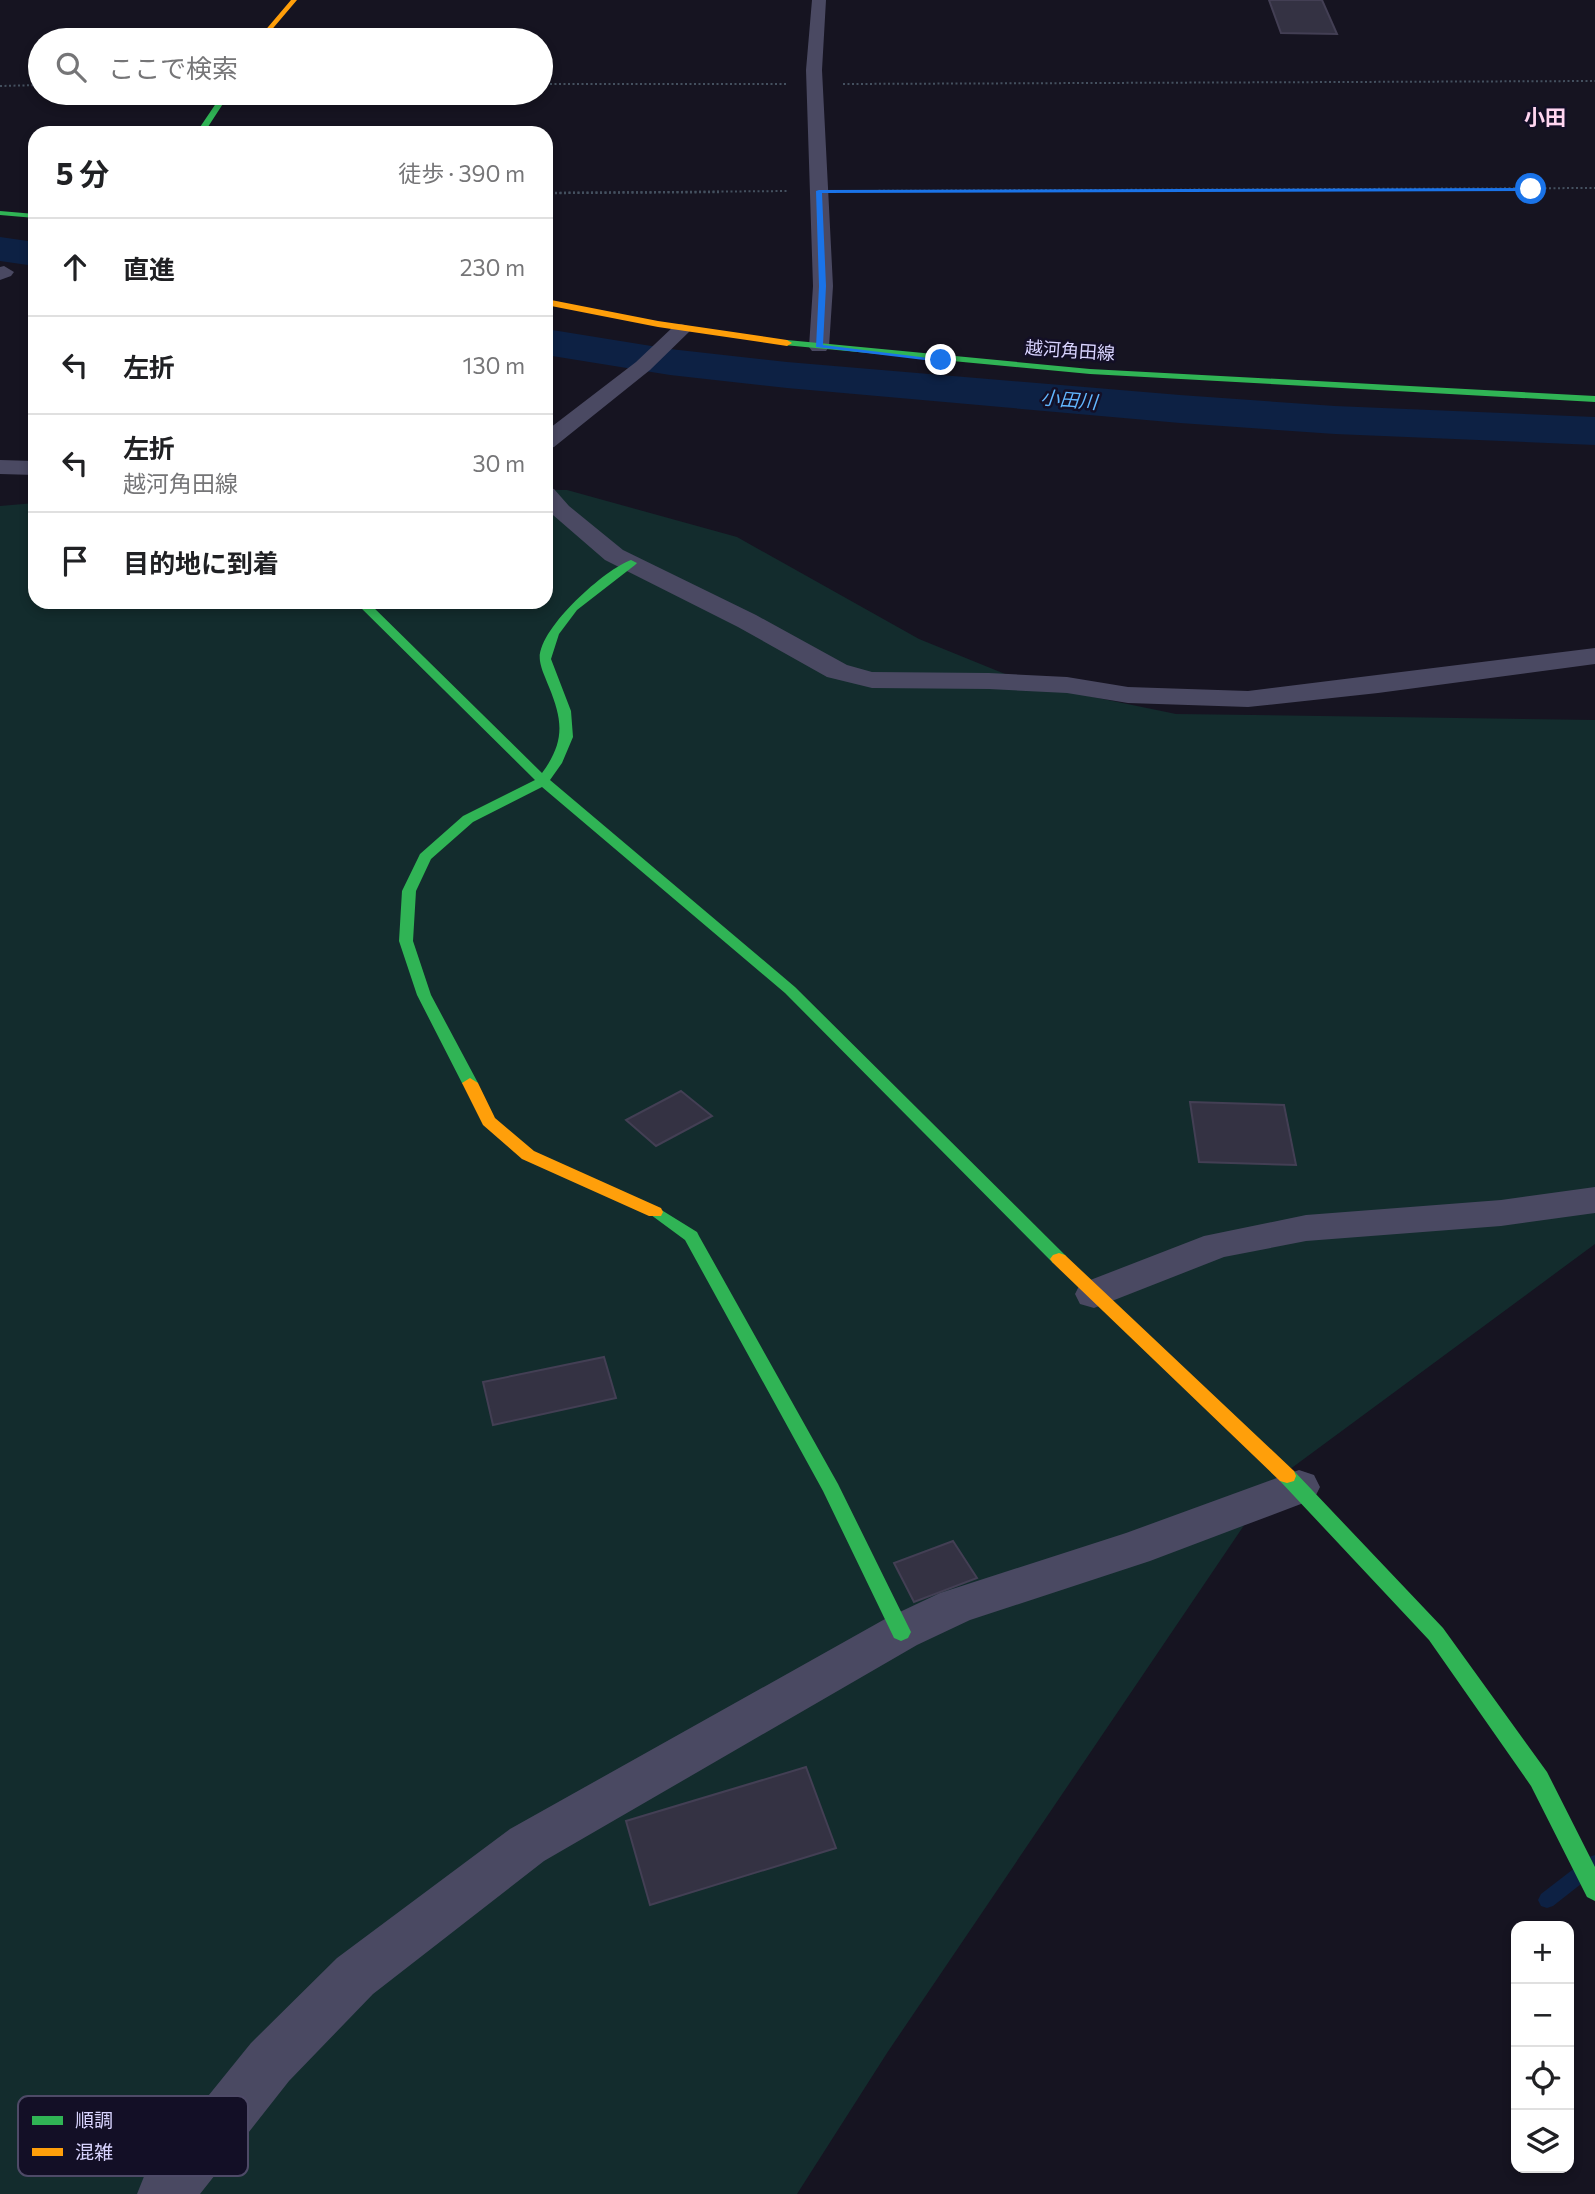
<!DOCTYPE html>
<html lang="ja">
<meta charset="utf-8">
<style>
:root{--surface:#fff;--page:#f2f2f2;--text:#202124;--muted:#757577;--line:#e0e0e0}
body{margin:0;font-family:Commissioner,"Noto Sans JP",sans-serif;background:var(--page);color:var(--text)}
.controls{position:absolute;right:21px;bottom:21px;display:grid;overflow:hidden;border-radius:14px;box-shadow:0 4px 10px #0003}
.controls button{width:63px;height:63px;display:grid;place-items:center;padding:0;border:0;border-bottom:2px solid var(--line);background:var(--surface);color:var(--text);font:35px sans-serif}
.stop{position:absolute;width:21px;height:21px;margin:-16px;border:5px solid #1a73e8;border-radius:50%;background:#fff}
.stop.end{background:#1a73e8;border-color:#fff;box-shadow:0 2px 7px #0008}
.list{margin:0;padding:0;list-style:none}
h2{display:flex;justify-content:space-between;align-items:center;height:91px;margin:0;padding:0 28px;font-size:30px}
h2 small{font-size:23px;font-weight:400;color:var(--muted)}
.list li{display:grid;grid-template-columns:46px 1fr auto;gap:21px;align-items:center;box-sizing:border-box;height:98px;padding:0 28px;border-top:2px solid var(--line)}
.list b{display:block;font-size:26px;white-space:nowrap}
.list p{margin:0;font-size:23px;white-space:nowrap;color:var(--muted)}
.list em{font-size:23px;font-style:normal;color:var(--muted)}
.icon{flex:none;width:38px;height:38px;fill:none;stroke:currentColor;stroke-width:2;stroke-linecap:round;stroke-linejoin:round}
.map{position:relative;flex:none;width:1595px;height:2194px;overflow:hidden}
.search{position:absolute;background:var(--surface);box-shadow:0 4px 10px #0003;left:28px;top:28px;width:525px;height:77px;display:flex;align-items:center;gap:18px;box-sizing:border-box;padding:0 24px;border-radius:38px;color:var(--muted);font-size:26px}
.panel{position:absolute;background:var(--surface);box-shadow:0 4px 10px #0003;left:28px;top:126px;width:525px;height:483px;border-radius:21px}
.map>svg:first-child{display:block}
</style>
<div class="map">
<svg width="1595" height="2194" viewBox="0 0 1595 2194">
<rect width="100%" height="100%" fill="#161421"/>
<path fill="#132c2d" d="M546,490H567L737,537L919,639L1030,684L1176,714L1595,720V1244L1274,1481L887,2053L797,2194H0V506L35,503V602H546Z"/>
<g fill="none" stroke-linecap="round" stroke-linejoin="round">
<path fill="#0d2144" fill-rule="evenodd" d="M1595,1855V1873L1553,1906L1547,1908L1541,1906L1538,1900L1541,1894L1589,1857Z"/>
<path fill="#0d2144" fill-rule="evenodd" d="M0,237L35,242V266L0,261Z
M546,329L670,349L787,362L1180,395L1335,406L1595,417V445L1335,434L1180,423L787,388L670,375L546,355Z"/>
</g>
<path fill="#343243" stroke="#433f54" stroke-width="2" d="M1269,0H1322L1337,34L1281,33Z
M681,1091L712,1116L656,1146L626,1120Z
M1190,1102L1284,1105L1296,1165L1199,1162Z
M604,1357L616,1398L493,1425L483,1382Z
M953,1541L977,1578L914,1602L894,1563Z
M806,1767L836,1848L650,1905L626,1821Z"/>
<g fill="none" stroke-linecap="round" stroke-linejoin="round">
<path stroke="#44505f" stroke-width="2" stroke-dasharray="2 2.5" stroke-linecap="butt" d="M541,84H786
M843,84L1595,81
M0,86L40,85
M847,191L1595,188
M546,193L789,191"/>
<path stroke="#44505f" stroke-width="2.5" stroke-dasharray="2 2.5" stroke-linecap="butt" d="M546,193L719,192"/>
<path fill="#4a4962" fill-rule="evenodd" d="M812,0H826L822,70L833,286L829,347L826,351H812L809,347L813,286L806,70Z
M4,266L14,272L11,276L0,280V267Z
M681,324L688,326L691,330L650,370L554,447L546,449V431L636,362L674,326Z
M0,460L35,461V475L0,474Z
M546,487L554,489L569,506L623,550L756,615L847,665L872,672L989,673L1067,677L1128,687L1248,691L1595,648V664L1378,693L1248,707L1128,703L1067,693L989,689L872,688L827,677L738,627L605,560L546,509Z
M1595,1187V1213L1501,1226L1306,1241L1224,1257L1094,1308L1080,1304L1075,1294L1080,1284L1204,1236L1306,1215L1501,1200Z
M1299,1470L1314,1475L1320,1487L1314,1499L1150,1561L970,1620L917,1645L544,1861L373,1994L289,2081L200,2194H137L145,2174L251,2043L337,1958L510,1829L885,1619L940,1593L1126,1533Z"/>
<path fill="#30b455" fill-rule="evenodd" d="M223,93H230L204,133H196Z
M0,211L35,214V218L0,215Z
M787,340L1090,369L1595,396V402L1090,374L784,345V341Z
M631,560L637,563L635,565L577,610L559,634L551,659L571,711L573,737L562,763L550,780L795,987L1065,1255L1068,1259L1065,1263H1053L785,993L542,787L473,822L431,859L416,891L413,941L431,995L478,1083L470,1088L462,1083L417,995L399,941L402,891L420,854L463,816L535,780L355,602H368L542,773C565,742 563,721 549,687C546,679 541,669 540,661C535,631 605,569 631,560Z
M655,1206L697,1232L699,1236L838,1484L911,1632L908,1638L901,1641L894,1638L823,1491L685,1240L647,1212L649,1208Z
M1287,1469L1294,1471L1443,1628L1547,1772L1595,1867V1901L1587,1897L1531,1786L1429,1640L1280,1481L1278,1476L1280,1471Z"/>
<path fill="#ff9f0a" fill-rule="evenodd" d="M291,0H297L263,40H257Z
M546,299L658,321L787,340L792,343L787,346L658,327L546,305Z
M470,1078L478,1083L495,1118L534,1151L661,1208L663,1212L661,1216H649L522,1159L483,1125L462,1083Z
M1059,1253L1065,1255L1294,1471L1296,1476L1294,1481L1287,1483L1280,1481L1053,1263L1050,1259L1053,1255Z"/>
</g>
<path fill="#1a73e8" d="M1531,188L1533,191L822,193L826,286L823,345L945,360L941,362L816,347L819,286L816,191L819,190Z"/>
<g text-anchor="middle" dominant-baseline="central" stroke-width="5" stroke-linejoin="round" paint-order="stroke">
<g font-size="18" fill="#d9d4ff" stroke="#130f26">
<text transform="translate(1070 350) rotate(4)">越河角田線</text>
</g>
<g font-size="19" font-style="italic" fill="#62b6ff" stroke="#130f26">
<text transform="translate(1069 399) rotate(5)">小田川</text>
</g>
<g font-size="21" font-weight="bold" fill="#ffd6f0" stroke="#130f26">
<text x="1545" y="116">小田</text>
</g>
</g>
<rect x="18" y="2096" width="230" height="80" rx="10" fill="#130f26" stroke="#4e4a67" stroke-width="2"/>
<rect x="32" y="2116" width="31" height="9" fill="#30b455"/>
<rect x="32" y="2148" width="31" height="8" fill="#ff9f0a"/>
<g font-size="19" fill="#d9d4ff">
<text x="75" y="2127">順調</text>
<text x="75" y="2159">混雑</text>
</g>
</svg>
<div class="controls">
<button>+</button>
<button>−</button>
<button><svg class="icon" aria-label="locate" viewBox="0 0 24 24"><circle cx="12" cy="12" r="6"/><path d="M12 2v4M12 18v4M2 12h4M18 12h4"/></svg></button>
<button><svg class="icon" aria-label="layers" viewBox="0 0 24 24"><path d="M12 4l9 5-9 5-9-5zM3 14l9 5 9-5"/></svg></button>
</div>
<div class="stop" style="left:1531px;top:189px"></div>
<div class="stop end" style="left:941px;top:360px"></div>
<div class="search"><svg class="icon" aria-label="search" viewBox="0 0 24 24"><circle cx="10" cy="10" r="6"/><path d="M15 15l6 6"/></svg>ここで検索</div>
<section class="panel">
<h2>5 分<small>徒歩 · 390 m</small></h2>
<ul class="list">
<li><svg class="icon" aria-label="ahead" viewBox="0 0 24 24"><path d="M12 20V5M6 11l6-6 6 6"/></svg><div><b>直進</b></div><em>230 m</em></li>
<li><svg class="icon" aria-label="left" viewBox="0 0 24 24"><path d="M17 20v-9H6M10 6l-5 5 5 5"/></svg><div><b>左折</b></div><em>130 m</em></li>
<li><svg class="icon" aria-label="left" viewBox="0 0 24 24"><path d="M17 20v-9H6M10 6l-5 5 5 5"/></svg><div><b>左折</b><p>越河角田線</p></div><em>30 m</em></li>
<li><svg class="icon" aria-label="arrive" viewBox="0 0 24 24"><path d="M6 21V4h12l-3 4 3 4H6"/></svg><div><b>目的地に到着</b></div></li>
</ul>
</section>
</div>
